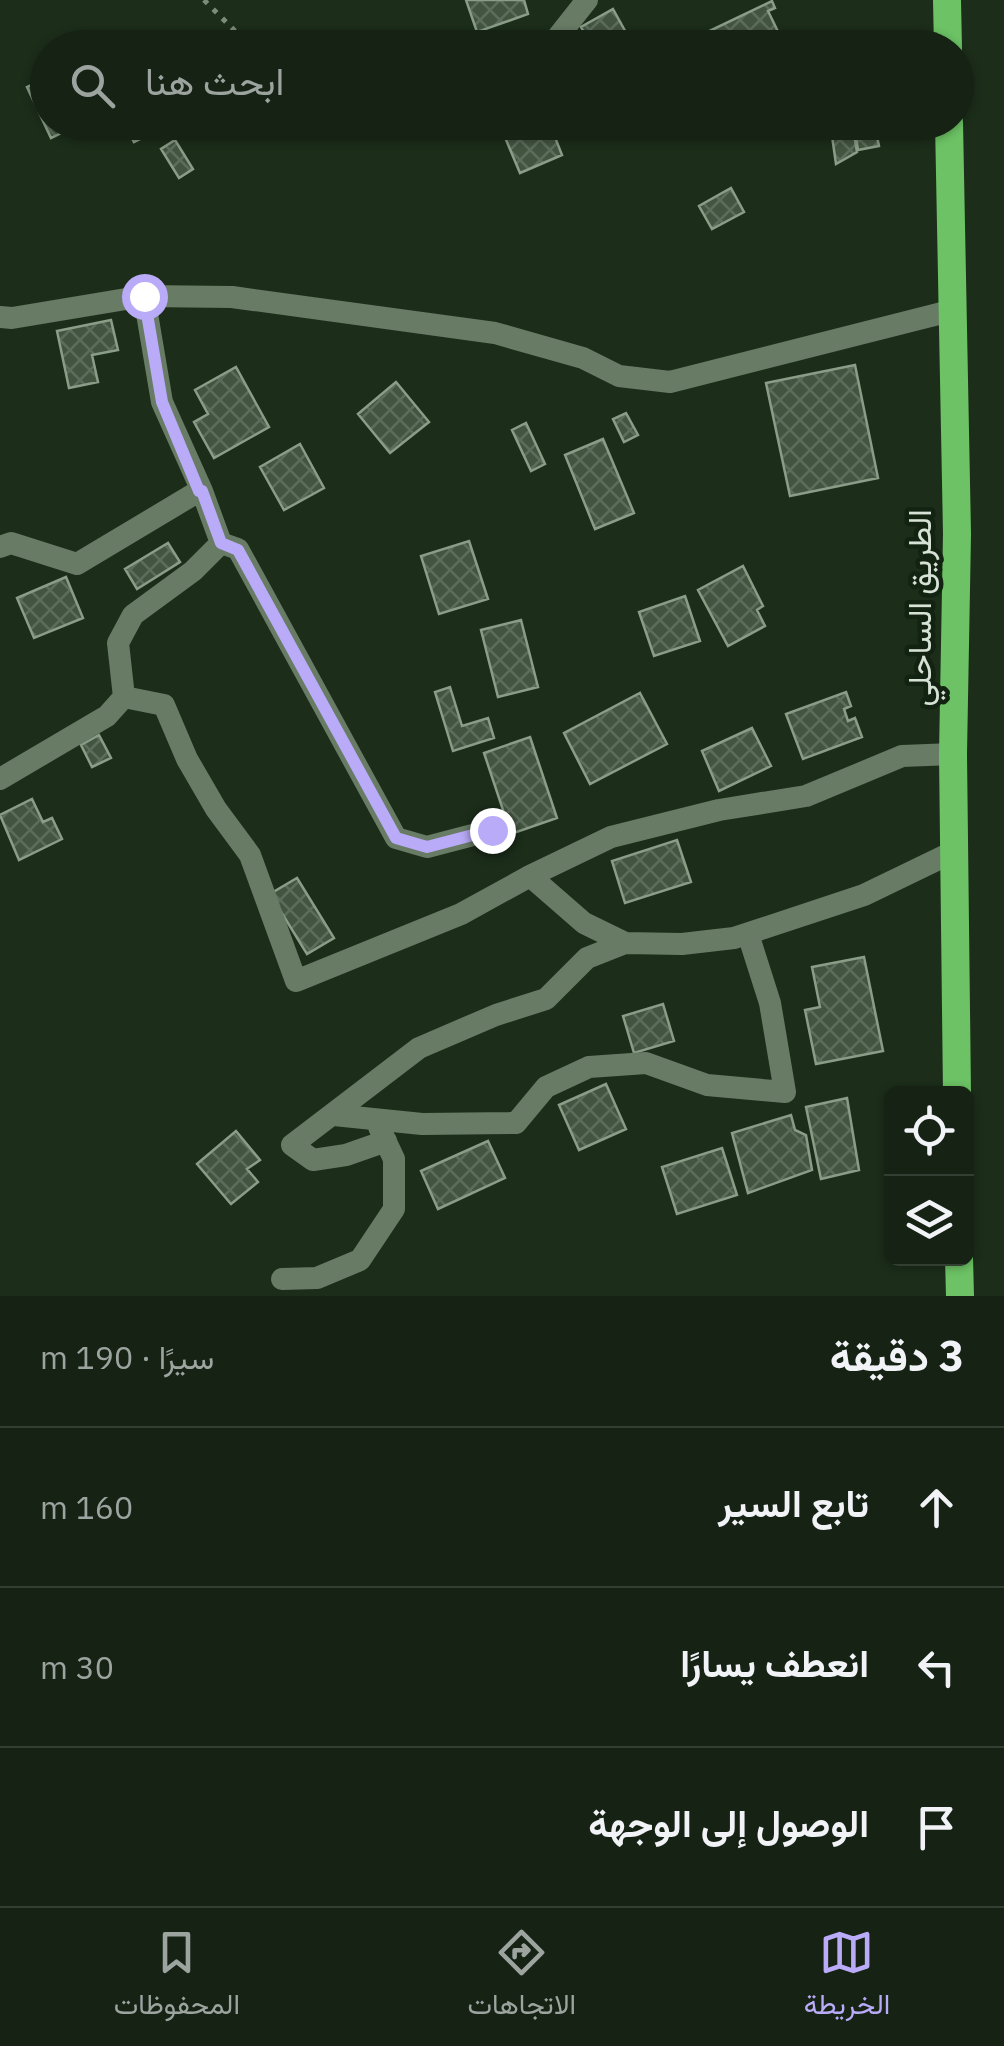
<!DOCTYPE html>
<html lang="ar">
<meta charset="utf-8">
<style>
:root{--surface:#152214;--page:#1e2a1d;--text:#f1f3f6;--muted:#9da4a0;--line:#343f34;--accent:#b9abf7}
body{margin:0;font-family:"IBM Plex Sans",Vazirmatn,sans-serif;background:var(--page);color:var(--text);direction:rtl}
.controls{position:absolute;right:30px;bottom:30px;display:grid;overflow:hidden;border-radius:15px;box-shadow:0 2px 8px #0004}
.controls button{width:90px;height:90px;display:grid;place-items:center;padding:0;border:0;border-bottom:2px solid var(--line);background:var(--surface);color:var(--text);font:50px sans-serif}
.stop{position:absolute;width:30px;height:30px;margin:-22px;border:8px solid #b9abf7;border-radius:50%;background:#fff}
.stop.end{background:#b9abf7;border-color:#fff;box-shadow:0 2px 10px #0008}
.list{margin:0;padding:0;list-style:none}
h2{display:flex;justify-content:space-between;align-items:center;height:130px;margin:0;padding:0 40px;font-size:42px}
h2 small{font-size:32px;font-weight:400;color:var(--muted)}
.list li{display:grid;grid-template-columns:65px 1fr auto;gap:30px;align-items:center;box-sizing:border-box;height:160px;padding:0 40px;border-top:2px solid var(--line)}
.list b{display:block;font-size:38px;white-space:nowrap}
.list em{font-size:32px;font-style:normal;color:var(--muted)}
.icon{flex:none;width:55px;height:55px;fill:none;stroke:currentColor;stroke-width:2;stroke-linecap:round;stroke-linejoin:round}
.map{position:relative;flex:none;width:1004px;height:1296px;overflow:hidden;direction:ltr}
.search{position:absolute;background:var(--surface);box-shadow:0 2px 8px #0004;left:30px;right:30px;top:30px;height:110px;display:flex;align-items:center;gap:25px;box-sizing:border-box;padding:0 35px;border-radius:55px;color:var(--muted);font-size:38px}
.sheet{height:610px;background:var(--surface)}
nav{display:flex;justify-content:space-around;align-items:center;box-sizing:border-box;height:140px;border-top:2px solid var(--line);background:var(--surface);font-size:28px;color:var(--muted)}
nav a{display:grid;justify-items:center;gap:5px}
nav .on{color:var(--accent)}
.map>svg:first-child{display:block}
</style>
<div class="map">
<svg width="1004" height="1296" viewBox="0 0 1004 1296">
<defs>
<pattern id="building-cross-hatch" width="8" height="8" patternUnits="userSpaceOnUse" patternTransform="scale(2.5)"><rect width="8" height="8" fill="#435541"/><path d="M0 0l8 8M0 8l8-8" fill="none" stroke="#5d6d5c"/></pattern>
</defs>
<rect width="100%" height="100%" fill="#1c2d1a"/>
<path fill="url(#building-cross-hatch)" stroke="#899d87" stroke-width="2.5" d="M466,0H524L528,14L477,32Z
M772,1L775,8L768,11L783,42L771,48H765L761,40L749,48H711L710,45L674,48Z
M613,9L634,47L633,48H593L581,27Z
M48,77V122H84L51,138L27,87Z
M123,122H149L154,132L134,142Z
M534,122H549L562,155L520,173L504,135Z
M830,122H852L857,152L836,164Z
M875,127L879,146L858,150L855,131Z
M175,140L193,169L179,178L161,149Z
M731,188L744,212L712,229L699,206Z
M111,320L118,350L92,355L98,382L69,388L57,331Z
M855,365L878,478L790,496L766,383Z
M236,367L269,427L214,458L194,422L208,414L195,390Z
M396,382L429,422L390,453L358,414Z
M626,413L638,435L624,442L613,419Z
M526,423L545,464L531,471L512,430Z
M603,439L634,513L595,529L565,455Z
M300,444L324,488L284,510L260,467Z
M469,541L488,599L439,614L421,556Z
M168,543L180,562L137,589L125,569Z
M743,566L763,606L757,610L765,626L728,646L698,590Z
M66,577L83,618L34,638L17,598Z
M685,596L700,641L654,656L639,612Z
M521,620L538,687L498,697L481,630Z
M450,687L462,726L488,718L494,738L453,751L435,692Z
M846,692L851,706L844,709L848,721L855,718L862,737L803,759L786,714Z
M640,693L667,744L590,784L564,733Z
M752,728L771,766L719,791L702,751Z
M99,735L111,758L92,767L81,745Z
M530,737L557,818L511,834L484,753Z
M32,799L43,822L52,818L62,839L19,860L0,815Z
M677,840L691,882L625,903L612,861Z
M297,878L334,938L307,954L270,894Z
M864,957L883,1051L816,1064L805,1010L820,1007L812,967Z
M663,1004L674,1041L634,1053L623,1016Z
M606,1084L626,1129L579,1150L559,1105Z
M847,1098L859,1170L821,1179L806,1107Z
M791,1115L795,1130L806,1135L812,1170L748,1193L732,1133Z
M236,1131L260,1160L247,1169L258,1182L231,1204L197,1164Z
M488,1141L505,1178L438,1209L421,1171Z
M722,1148L737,1195L677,1214L662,1167Z"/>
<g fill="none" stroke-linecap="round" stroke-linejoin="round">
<path stroke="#7d8b7b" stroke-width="5" stroke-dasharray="5 8" stroke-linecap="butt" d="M204,0L235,31"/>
<path stroke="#687b65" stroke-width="22" d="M549,48L587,0
M0,317L12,318L144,296L232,297L495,333L583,358L619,376L670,382L950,311
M221,543L238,549L396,838L427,847L492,830
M0,547L11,543L77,564L199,491
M124,697L164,705L187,759L216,809L250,855L296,981L461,914L530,876L584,923L625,943
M0,779L107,716L124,697L118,643L133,615L193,571L221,543L202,491L162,402L144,296
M530,876L611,837L719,810L806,796L902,756L953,754
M334,1115L422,1124L516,1123L546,1087L589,1067L646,1063L707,1085L785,1092L770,1003L748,934
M386,1141L346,1155L313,1160L292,1145L419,1048L496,1015L546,999L587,958L625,943L682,944L734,938L864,895L955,851
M282,1279L317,1278L360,1260L394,1209V1159L379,1127"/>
<path stroke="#6cc264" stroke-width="28" d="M947,0L948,48
M949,122L957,534L953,754L957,1094
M959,1258L960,1296"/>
</g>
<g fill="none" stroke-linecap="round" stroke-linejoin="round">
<path stroke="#b9abf7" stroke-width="12" d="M144,296L162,402L199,491H202L221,543L238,550L396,838L427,847L492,830"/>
</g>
<g text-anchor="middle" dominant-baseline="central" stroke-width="9" stroke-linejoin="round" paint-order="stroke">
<g font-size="32" fill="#d7e2d6" stroke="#132311">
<text transform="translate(919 608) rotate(-90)">الطريق الساحلي</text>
</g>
</g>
</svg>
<div class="controls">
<button><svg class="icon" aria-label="locate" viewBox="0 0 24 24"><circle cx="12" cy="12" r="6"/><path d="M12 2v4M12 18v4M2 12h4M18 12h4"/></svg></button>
<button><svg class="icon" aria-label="layers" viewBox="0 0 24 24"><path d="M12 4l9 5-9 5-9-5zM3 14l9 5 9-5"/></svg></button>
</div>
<div class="stop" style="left:144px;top:296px"></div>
<div class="stop end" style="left:492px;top:830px"></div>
<div class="search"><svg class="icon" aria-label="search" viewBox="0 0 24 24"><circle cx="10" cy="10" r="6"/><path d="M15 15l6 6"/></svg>ابحث هنا</div>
</div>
<section class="sheet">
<h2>3 دقيقة<small>سيرًا · 190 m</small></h2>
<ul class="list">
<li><svg class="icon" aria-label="ahead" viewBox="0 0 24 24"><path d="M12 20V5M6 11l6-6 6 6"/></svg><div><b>تابع السير</b></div><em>160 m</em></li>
<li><svg class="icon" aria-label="left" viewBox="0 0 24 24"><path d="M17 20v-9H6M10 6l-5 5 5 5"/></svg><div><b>انعطف يسارًا</b></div><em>30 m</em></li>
<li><svg class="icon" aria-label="arrive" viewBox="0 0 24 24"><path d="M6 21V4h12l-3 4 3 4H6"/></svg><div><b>الوصول إلى الوجهة</b></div></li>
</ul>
</section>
<nav>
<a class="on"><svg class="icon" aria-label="map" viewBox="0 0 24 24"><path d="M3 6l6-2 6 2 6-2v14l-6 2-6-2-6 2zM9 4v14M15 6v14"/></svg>الخريطة</a>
<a><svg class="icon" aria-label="directions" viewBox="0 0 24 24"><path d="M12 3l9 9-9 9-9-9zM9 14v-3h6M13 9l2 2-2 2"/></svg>الاتجاهات</a>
<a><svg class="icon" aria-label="saved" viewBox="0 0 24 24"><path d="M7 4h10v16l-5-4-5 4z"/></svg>المحفوظات</a>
</nav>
